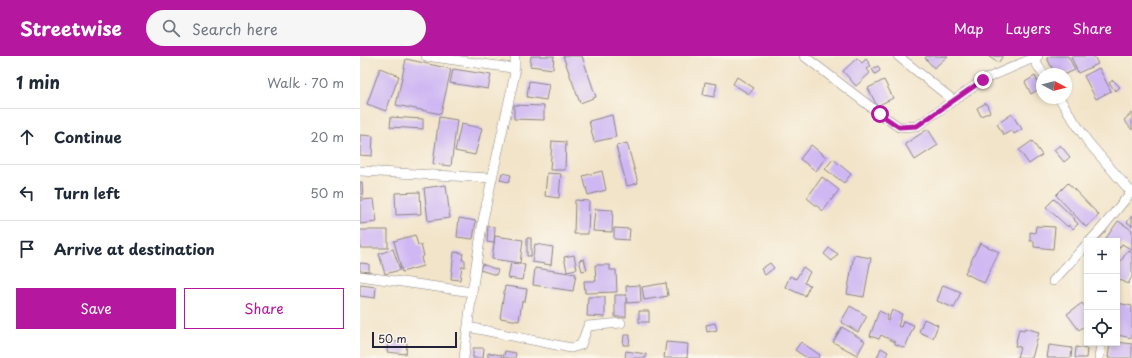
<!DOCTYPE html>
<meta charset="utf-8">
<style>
:root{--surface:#fff;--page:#f6f6f7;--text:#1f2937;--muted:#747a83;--line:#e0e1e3;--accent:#b5179e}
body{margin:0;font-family:"Playpen Sans",sans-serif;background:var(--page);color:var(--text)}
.controls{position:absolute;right:12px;bottom:12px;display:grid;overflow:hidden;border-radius:0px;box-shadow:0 2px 6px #0003}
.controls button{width:36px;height:36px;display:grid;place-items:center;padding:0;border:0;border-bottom:1px solid var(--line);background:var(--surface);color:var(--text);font:20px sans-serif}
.compass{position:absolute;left:676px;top:12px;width:36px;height:36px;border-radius:50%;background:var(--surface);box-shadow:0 2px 6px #0003;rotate:97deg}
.scale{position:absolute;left:12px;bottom:10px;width:85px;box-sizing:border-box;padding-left:4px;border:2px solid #22223b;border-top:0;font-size:11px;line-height:14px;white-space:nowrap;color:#22223b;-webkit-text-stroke:3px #fbf7ec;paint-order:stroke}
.stop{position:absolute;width:12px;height:12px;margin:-9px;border:3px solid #b5179e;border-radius:50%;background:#fff}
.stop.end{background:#b5179e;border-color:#fff;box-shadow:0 1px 4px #0008}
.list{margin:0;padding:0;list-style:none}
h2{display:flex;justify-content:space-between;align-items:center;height:52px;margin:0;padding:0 16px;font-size:17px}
h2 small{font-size:13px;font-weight:400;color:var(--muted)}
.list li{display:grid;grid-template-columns:26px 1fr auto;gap:12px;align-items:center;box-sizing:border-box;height:56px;padding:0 16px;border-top:1px solid var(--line)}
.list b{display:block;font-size:15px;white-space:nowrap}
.list em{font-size:13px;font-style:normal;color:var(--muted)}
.actions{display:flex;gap:8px;padding:12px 16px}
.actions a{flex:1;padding:9px 0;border:1px solid var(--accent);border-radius:0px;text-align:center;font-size:14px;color:var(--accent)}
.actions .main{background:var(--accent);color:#fff}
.icon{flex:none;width:22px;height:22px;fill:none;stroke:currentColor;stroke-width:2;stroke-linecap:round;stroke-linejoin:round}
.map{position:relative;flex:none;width:772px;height:302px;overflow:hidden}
header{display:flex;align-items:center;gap:24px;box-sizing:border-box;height:56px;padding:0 20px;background:var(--accent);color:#fff}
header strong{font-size:19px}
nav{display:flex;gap:22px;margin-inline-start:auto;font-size:14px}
.search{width:280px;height:36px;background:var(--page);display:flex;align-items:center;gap:10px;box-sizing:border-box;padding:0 14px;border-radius:22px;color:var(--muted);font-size:15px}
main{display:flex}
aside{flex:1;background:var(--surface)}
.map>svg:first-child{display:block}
</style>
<header>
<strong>Streetwise</strong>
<div class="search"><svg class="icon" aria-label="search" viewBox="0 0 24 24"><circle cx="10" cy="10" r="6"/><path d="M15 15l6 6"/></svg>Search here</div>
<nav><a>Map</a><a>Layers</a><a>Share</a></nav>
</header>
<main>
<aside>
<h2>1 min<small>Walk · 70 m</small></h2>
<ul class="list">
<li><svg class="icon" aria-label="ahead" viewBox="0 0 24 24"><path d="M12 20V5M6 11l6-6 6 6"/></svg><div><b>Continue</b></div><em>20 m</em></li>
<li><svg class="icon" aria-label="left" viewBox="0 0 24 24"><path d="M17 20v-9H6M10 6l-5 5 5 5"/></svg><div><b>Turn left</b></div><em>50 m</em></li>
<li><svg class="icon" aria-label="arrive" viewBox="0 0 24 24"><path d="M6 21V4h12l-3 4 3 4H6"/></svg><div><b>Arrive at destination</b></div></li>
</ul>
<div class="actions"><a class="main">Save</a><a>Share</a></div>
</aside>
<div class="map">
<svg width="772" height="302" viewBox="0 0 772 302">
<rect width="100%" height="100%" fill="#fbf7ec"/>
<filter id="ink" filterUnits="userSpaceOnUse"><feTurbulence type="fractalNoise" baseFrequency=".025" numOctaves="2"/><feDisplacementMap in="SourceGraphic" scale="8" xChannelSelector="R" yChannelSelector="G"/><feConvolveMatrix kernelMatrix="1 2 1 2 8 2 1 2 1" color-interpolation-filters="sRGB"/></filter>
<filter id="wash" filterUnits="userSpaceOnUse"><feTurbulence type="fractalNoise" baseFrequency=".012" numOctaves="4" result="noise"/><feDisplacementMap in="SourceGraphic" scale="16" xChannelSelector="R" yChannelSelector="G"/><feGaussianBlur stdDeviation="0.9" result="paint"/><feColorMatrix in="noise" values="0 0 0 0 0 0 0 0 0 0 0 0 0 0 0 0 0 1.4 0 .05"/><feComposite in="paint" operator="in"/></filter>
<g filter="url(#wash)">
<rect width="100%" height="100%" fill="#f2e4c9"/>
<g id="blocks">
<path fill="#cfb7f3" d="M171,0H194L193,13L170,10Z
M203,0H222L236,41L220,47Z
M567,0H588L574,12L565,2Z
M628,0H643L638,7Z
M690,0H708L715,14L706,18H695L687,2Z
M713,0H734L738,8L718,17L711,1Z
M497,2L502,7L506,3L511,10L507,13L510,17L496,30L483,15Z
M46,3L91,13L81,58L36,49Z
M518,10L520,15L515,18L512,13Z
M20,12L39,20L26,55L7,48Z
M739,12L751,35L736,43L724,20Z
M93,13L131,19L128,33L90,27Z
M675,20L681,32L671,38L665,26Z
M377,21L394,32L389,38L373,28Z
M524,24L533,42L517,50L508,32Z
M753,24L760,31L756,35L749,27Z
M169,25L189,28L186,44L167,41Z
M345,26L357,28L354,41L343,39Z
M626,47L630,56L621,60L617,52Z
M154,49L184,50V64L154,63Z
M772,57V74L764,64Z
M652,58L658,68H659L662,73L654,78L652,74L644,79L637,68Z
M252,59L256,81L234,86L229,65Z
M31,61L63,63V73L30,71Z
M79,61L97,64L91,110L73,108Z
M101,68L122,72L115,99L95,95Z
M568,73L578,89L555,104L545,88Z
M0,79L13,80L12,100L0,99Z
M192,85L206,86L205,114H190Z
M672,85L682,99L669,108L659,94Z
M267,87L278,127L267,130L256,90Z
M451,89L466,101L456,115L440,103Z
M700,89L710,101L704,106L694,94Z
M473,103L491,118L484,127L465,113Z
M242,115L246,134L228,139L223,120Z
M142,117L151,119L149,126L140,124Z
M187,117L201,118L199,142L185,140Z
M462,121L479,134L463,155L447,142Z
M0,126H2L3,142H0Z
M708,127L739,159L726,171L696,139Z
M86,129L90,162L68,165L64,132Z
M60,136L61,158L36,159L35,137Z
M14,143L17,166L0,168V144Z
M694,143L715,163L714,164L718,168L713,173L709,169L708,171L686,151Z
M215,144L229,145L228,178H214Z
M235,153L253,154L252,176L233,175Z
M772,160V170L767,166Z
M99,162L116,165L113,183L97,181Z
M758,165L772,174V194L762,188L757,195V185H744Z
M128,170L135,171L134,187L127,186Z
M676,170L695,171L693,193L674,191V185H670V176L675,177Z
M254,172L270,173L269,184L254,183Z
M0,174H28V192H0Z
M55,179L58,189H61L64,200L61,201L63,210L42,216L34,185Z
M135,180L163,184L160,207L132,203Z
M167,182H171V200H167Z
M620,187L639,196L624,227L605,217Z
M175,188L193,191L191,209L172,206Z
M469,192L478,198L472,205L464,198Z
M33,193L40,214L25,218L19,198Z
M768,194L772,197V221L768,228L757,222V203L761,205Z
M94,196L103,197L102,204H105V211L102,210L100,224L91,223Z
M214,199L217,213L207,215L204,201Z
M494,199L511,202L504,241L487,238Z
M224,203L227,214L222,215L219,204Z
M0,207L9,208V216L0,215Z
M151,207L165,209L162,224L148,222Z
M410,207L414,212L405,219L401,213Z
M122,208L138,214L136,219L120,214Z
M235,209H250V214H256L257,236L225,237L224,225H236Z
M443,211L450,216L444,227L450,229L445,240L425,231L430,220L436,223Z
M175,212L216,218L213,235L173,229Z
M306,227L308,240L284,244L282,231Z
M0,229L16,231L15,242L0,240Z
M280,229L281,246L267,247L266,230Z
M583,229L601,236L594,252L577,245Z
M145,230L167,233L165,245H162L159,265L140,262Z
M255,239H266V261H255Z
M228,241H245V261L227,260Z
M722,247L727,253V268L719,274L707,258Z
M757,247L772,250V282L757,279Z
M490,250L507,260L498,276L481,266Z
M532,254L542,258L538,270L541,271L543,265L554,269L545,292L535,288V286L521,279L519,283L510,280L519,255L528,259L526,264L528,265Z
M279,255H289V266H279Z
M564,263L578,269L573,282L559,276Z
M355,267L357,274L347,276L346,269Z
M482,271L505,285L497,299L473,286Z
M665,272L679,276L672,302L657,301L660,291L655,290L659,273L664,274Z
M264,279H270L269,289H263Z
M28,285L47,287L46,298L27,296Z
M306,286L328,288L327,302H304Z
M441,286L460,299L458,302H447L435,294Z
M757,286L772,288V302H748L750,287Z
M689,289L712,292L711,302H687Z
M716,291L727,293L726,302H715Z
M113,292H124L123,302H113Z
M521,292L528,296L525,302H517Z
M145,295L156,297L155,302H143Z
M266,295L286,298V302H265Z
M128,297L142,299L141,302H128Z"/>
</g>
</g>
<g filter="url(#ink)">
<use href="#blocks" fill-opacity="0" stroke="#8a8382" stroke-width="1"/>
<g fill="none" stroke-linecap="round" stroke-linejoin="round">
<g stroke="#8a8382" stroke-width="10">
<path id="street" d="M66,0L152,12L155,17L123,164L112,236L104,302
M444,0L520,58L539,71L557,70L623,24L678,0
M538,0L593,44
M671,0L673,2L683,18
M152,12L155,11V0
M699,42L728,86L771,136
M0,115L131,122
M730,185L742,172L772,135
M0,220L112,236
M693,225L727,188
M108,271L211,292L221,289L228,270L261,267
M739,302L741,287"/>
</g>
<use href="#street" stroke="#fff" stroke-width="9"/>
</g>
</g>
<g fill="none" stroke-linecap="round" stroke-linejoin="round" filter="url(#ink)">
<path stroke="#b5179e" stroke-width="5" d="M520,58L539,71L557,70L623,24"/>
</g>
</svg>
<div class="controls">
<button>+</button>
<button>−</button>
<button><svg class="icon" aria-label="locate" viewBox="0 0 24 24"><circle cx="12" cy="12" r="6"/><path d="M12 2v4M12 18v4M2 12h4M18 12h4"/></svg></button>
</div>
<svg class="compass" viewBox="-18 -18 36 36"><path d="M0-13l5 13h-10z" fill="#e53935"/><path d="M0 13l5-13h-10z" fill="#747a83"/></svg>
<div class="scale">50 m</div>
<div class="stop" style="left:520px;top:58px"></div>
<div class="stop end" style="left:623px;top:24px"></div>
</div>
</main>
